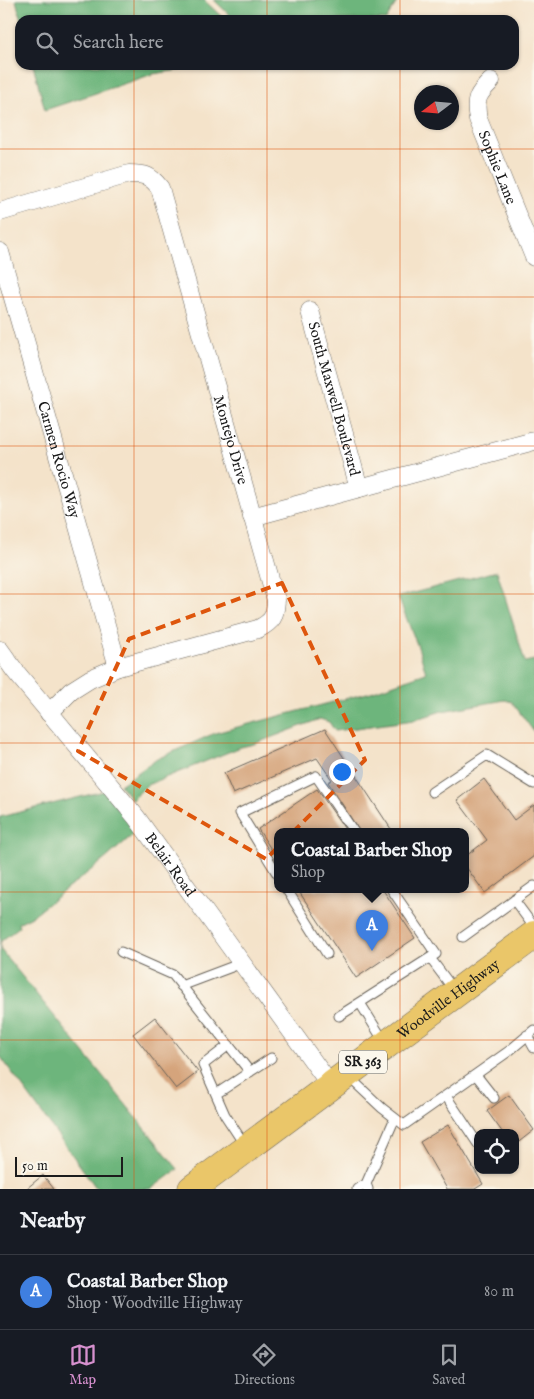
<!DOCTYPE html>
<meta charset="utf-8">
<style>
:root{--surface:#171b24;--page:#20242c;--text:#f1f3f6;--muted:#9ea1a6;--line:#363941;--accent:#d690ce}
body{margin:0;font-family:"IM FELL English",serif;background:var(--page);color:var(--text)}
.controls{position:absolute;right:15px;bottom:15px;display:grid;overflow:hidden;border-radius:10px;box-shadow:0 1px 4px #0004}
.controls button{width:45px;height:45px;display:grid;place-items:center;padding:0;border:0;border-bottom:1px solid var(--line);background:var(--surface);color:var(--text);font:25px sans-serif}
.compass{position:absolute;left:414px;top:85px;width:45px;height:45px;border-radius:50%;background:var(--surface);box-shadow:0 1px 4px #0004;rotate:254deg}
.scale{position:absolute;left:15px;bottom:12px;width:108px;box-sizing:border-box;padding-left:5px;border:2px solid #1c1c1c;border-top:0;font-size:14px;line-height:18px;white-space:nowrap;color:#1c1c1c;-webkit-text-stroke:4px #fbf7ec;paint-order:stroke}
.you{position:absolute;left:341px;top:771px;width:18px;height:18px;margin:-12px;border:4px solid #fff;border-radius:50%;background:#1a73e8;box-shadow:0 0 0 8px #1a73e833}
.badge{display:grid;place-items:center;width:32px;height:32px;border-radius:50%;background:var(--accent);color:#fff;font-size:16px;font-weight:700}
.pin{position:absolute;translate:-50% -41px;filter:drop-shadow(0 1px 2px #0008)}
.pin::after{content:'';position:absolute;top:26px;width:18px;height:15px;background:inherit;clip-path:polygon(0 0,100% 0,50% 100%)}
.popup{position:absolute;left:274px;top:828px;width:195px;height:65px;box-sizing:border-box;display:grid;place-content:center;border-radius:10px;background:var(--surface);filter:drop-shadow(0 1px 4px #0005);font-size:16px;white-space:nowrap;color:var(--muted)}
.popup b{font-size:19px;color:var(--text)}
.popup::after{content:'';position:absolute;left:50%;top:100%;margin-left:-10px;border:10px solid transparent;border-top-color:var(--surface)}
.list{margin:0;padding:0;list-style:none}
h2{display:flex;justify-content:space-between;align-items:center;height:65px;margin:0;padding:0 20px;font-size:21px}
h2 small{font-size:16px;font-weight:400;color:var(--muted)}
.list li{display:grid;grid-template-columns:32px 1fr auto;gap:15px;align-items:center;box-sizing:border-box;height:75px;padding:0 20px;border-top:1px solid var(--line)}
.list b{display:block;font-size:19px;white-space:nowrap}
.list p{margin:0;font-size:16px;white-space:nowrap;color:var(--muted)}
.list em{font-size:16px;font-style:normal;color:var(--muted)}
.icon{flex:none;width:28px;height:28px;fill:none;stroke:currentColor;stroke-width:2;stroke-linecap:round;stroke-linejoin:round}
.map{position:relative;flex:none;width:534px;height:1189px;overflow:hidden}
.search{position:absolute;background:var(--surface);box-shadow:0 1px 4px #0004;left:15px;right:15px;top:15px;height:55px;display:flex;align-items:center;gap:12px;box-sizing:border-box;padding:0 18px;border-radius:15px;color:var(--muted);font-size:19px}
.sheet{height:140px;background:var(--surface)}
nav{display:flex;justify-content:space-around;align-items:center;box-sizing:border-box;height:70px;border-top:1px solid var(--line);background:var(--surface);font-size:14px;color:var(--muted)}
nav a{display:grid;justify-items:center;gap:2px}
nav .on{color:var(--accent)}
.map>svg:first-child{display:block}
</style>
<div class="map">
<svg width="534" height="1189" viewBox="0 0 534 1189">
<rect width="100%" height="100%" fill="#fbf7ec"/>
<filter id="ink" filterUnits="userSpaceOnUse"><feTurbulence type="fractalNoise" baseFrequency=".02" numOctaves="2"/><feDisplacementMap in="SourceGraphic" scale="10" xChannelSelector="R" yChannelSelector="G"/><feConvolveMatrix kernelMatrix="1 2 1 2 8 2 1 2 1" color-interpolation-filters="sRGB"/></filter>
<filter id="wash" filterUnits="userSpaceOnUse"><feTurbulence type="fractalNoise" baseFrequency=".0096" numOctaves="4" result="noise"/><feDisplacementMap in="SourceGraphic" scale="20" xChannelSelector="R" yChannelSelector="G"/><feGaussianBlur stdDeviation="1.12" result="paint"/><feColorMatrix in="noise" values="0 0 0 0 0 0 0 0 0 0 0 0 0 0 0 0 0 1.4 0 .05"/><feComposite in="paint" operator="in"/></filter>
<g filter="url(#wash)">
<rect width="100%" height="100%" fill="#f4e3ca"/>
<path fill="#6db57b" stroke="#44684c" d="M16,0H204L225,20H21Z
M214,0H398L386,20H235Z
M33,65H211L153,74L45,110Z
M497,571L525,662L534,660V732L512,702L505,700L442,711L414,720L335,731L329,722L320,719L254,744L241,747L147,785L132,800L120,785L157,759L215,733L371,692L426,673L418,647L398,597Z
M104,791L136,832L104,860L32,916L18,923L19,927L1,941L0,948V817Z
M0,949L178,1169L151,1189H97L0,1056Z"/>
<g id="blocks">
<path fill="#d5a47c" d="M325,729L393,832H360L328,782L332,780L317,758L233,794L224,773Z
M484,779L514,820L534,805V856L485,893L466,867V856L487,840L457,800Z
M317,789L347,832H278V860L258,829Z
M298,890H383L415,938L356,978Z
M155,1017L198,1072L176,1089L133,1034Z
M509,1095L534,1130L515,1145V1133H503L487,1111Z
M448,1125L483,1184L475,1189H447L420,1142Z
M43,1175L54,1189H26Z"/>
</g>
</g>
<g filter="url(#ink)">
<use href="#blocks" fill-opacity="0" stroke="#686259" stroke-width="1"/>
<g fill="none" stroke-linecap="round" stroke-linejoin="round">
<g stroke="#686259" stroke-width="11">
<path id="service" d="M432,792L487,755L534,784
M278,875L240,813L316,776L354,832
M287,890L327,954
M514,900L534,927
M463,937L534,886
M121,952L173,975L250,1072
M430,958L454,990
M181,986L242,963
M360,1003L385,1043
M339,1016L436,954L392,890
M527,1035L534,1048
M229,1045L203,1065L225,1115L246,1147
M476,1075L494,1098
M349,1077L382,1108L404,1125L509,1051L534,1030
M216,1094L271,1058
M446,1096L478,1144
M357,1189L366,1184
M368,1189L366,1184L395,1118"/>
</g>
<g stroke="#686259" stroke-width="19">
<g id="minor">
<path id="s1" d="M491,81C478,94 474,99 478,119L534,257"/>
<path id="s2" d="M0,212L129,174C145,174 150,175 160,188L276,600C275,617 273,621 258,629L118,667L90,679L71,691L49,713"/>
<path id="s3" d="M0,252L118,667"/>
<path id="s4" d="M310,311L359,488"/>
<path d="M252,517L534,441"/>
<path id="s5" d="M0,650L15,671L136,817L331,1086"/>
</g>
</g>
<g stroke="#686259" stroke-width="29">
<g id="primary">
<path id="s6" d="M192,1189L534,935"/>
</g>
</g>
<use href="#service" stroke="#fff" stroke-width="9"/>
<use href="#minor" stroke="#fff" stroke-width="18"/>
<use href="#primary" stroke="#eac669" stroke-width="28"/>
</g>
</g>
<path fill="none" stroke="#de560d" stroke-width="4" stroke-dasharray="10 6" stroke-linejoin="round" d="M282,583L365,760L266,859L78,751L129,639Z"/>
<path fill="none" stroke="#de560d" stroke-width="1" stroke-opacity="0.55" d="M134,0V20M267,0V20M400,0V20M134,65V1189M267,65V1189M400,65V1189M0,149H534M0,297H534M0,446H534M0,594H534M0,743H534M0,892H534M0,1040H534"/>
<g text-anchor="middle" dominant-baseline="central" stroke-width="4" stroke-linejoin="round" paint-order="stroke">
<rect fill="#fbf7ec" stroke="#5f5e5a" stroke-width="1" x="339" y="1050.5" width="48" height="23" rx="4"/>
<g font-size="14" font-weight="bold" fill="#1c1c1c">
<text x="363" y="1062">SR 363</text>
</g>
<g font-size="15" fill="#1c1c1c" stroke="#fbf7ec">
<text stroke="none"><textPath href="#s1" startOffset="95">Sophie Lane</textPath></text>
<text stroke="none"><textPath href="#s4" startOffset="91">South Maxwell Boulevard</textPath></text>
<text stroke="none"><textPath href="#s2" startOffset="432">Montejo Drive</textPath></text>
<text stroke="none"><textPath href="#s3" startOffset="216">Carmen Rocio Way</textPath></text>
<text stroke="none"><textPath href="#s5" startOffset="274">Belair Road</textPath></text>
<text stroke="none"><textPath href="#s6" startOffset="319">Woodville Highway</textPath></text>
</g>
</g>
</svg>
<div class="controls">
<button><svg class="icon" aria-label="locate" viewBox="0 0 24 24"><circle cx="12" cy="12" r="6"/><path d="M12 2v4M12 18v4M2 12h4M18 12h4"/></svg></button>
</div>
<svg class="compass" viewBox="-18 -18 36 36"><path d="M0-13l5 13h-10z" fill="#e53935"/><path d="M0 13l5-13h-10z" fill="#9ea1a6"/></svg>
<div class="scale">50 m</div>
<div class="you"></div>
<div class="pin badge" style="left:372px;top:951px;background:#3f7fe0">A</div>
<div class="popup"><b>Coastal Barber Shop</b>Shop</div>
<div class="search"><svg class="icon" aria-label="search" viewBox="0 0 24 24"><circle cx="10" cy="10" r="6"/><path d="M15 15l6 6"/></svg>Search here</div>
</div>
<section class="sheet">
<h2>Nearby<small></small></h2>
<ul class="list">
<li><span class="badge" style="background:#3f7fe0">A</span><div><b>Coastal Barber Shop</b><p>Shop · Woodville Highway</p></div><em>80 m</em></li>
</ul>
</section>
<nav>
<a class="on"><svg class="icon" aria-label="map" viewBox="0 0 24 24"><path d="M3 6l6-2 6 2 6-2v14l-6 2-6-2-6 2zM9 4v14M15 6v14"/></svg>Map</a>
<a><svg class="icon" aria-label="directions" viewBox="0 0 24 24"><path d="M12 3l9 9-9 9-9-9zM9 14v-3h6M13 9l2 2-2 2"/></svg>Directions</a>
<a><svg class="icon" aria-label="saved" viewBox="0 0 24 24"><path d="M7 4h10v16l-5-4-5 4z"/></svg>Saved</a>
</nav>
